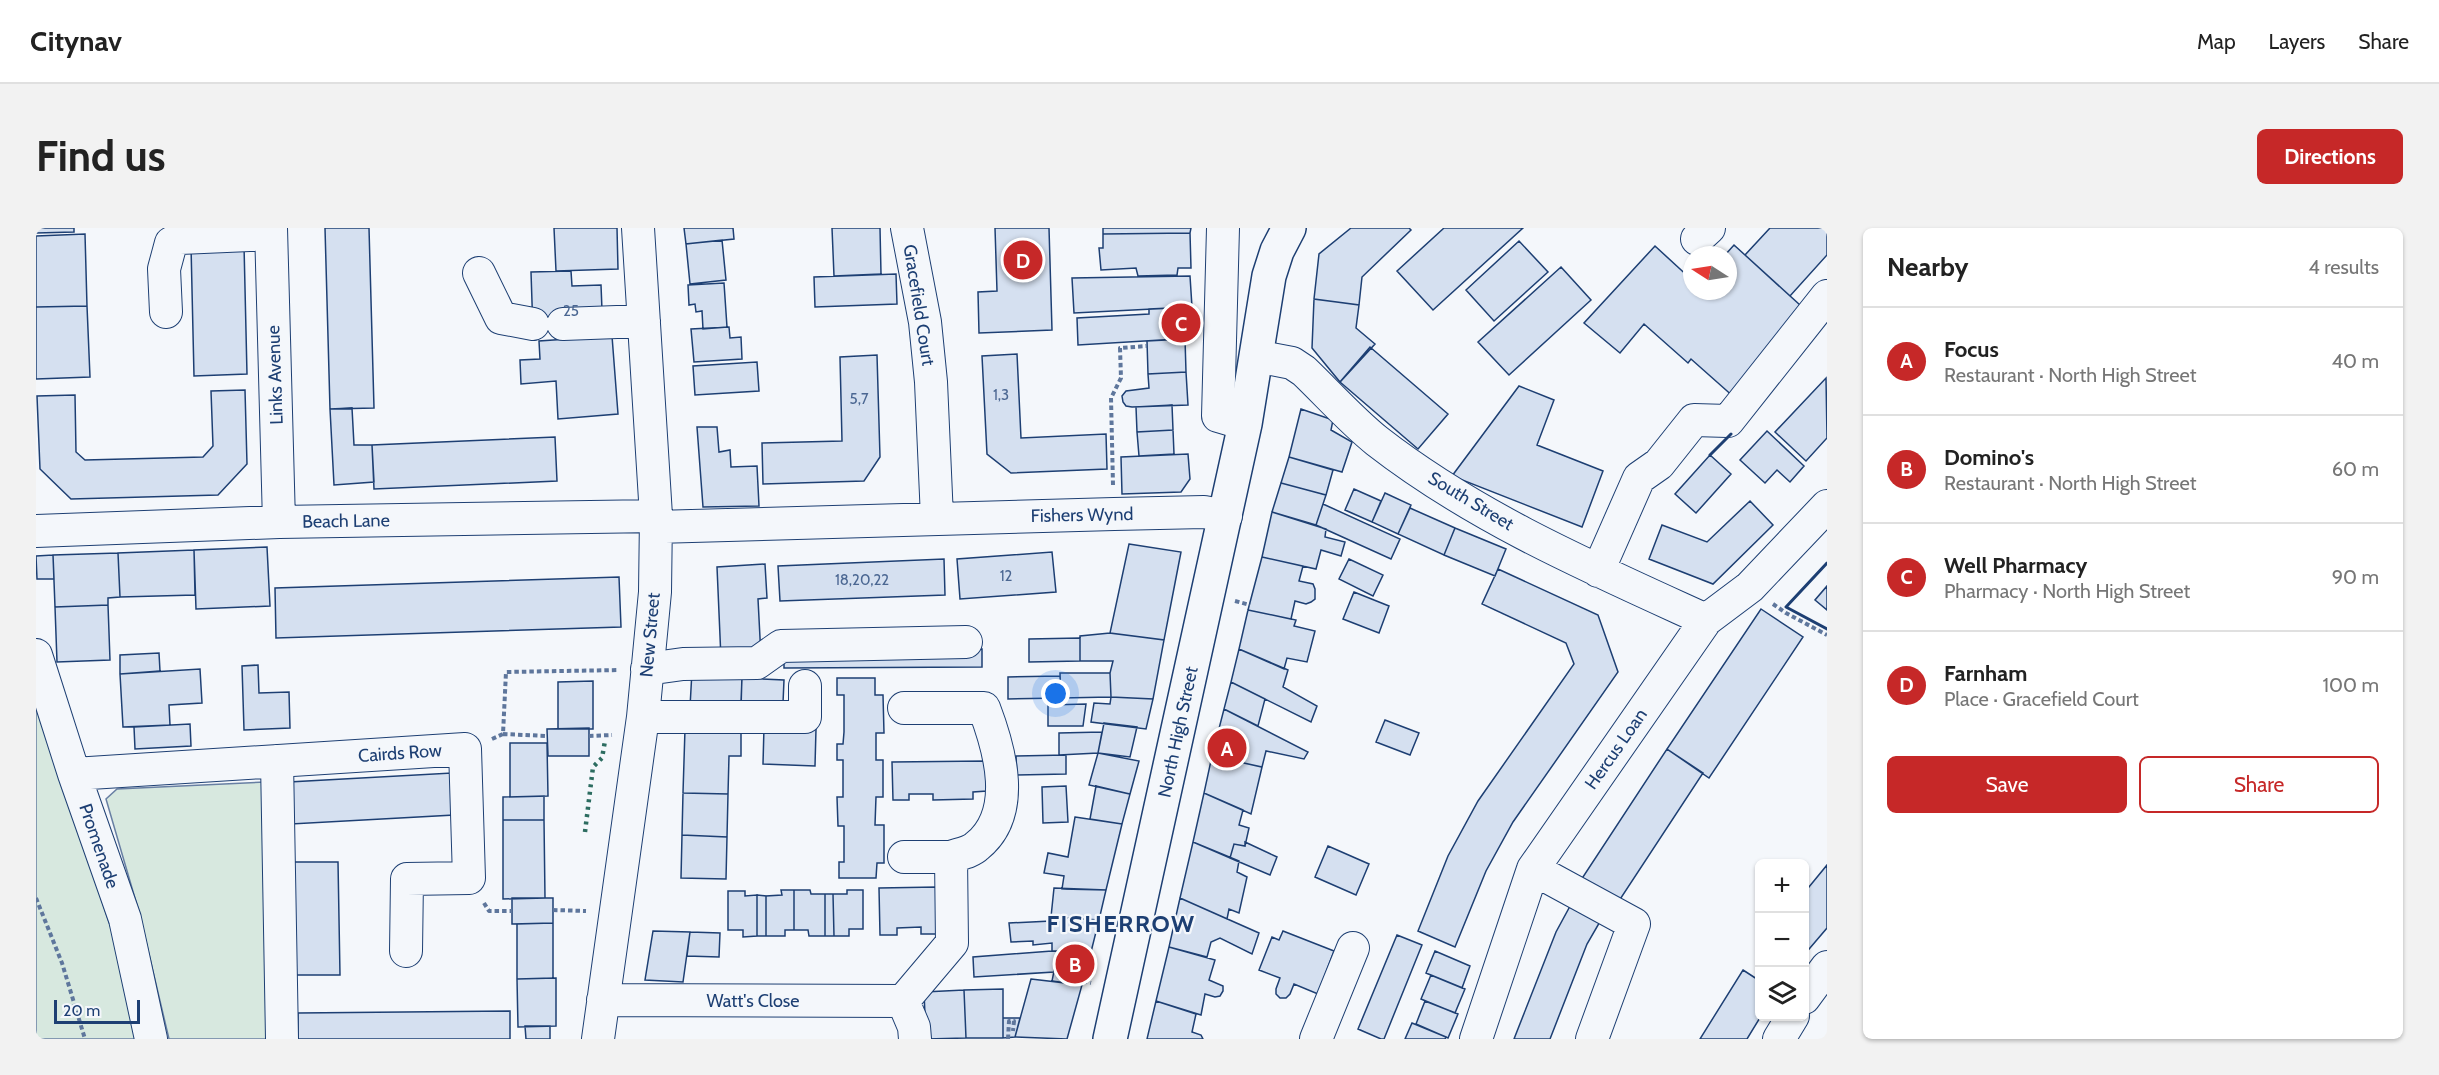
<!DOCTYPE html>
<meta charset="utf-8">
<style>
:root{--surface:#fff;--page:#f2f2f2;--text:#222;--muted:#767676;--line:#e0e0e0;--accent:#c62828}
body{margin:0;font-family:Cabin,sans-serif;background:var(--page);color:var(--text)}
.controls{position:absolute;right:18px;bottom:18px;display:grid;overflow:hidden;border-radius:9px;box-shadow:0 2px 4px #0004}
.controls button{width:54px;height:54px;display:grid;place-items:center;padding:0;border:0;border-bottom:2px solid var(--line);background:var(--surface);color:var(--text);font:30px sans-serif}
.compass{position:absolute;left:1647px;top:18px;width:54px;height:54px;border-radius:50%;background:var(--surface);box-shadow:0 2px 4px #0004;rotate:282deg}
.scale{position:absolute;left:18px;bottom:15px;width:86px;box-sizing:border-box;padding-left:6px;border:3px solid #1d3f73;border-top:0;font-size:16px;line-height:21px;white-space:nowrap;color:#1d3f73;-webkit-text-stroke:4px #f4f7fb;paint-order:stroke}
.you{position:absolute;left:1020px;top:466px;width:21px;height:21px;margin:-15px;border:4px solid #fff;border-radius:50%;background:#1a73e8;box-shadow:0 0 0 9px #1a73e833}
.badge{display:grid;place-items:center;width:39px;height:39px;border-radius:50%;background:var(--accent);color:#fff;font-size:20px;font-weight:700}
.pin{position:absolute;translate:-50% -50%;border:3px solid #fff;box-shadow:0 2px 6px #0006}
.list{margin:0;padding:0;list-style:none}
h2{display:flex;justify-content:space-between;align-items:center;height:78px;margin:0;padding:0 24px;font-size:26px}
h2 small{font-size:20px;font-weight:400;color:var(--muted)}
.list li{display:grid;grid-template-columns:39px 1fr auto;gap:18px;align-items:center;box-sizing:border-box;height:108px;padding:0 24px;border-top:2px solid var(--line)}
.list b{display:block;font-size:22px;white-space:nowrap}
.list p{margin:0;font-size:20px;white-space:nowrap;color:var(--muted)}
.list em{font-size:20px;font-style:normal;color:var(--muted)}
.actions{display:flex;gap:12px;padding:18px 24px}
.actions a{flex:1;padding:14px 0;border:2px solid var(--accent);border-radius:9px;text-align:center;font-size:21px;color:var(--accent)}
.actions .main{background:var(--accent);color:#fff}
.icon{flex:none;width:33px;height:33px;fill:none;stroke:currentColor;stroke-width:2;stroke-linecap:round;stroke-linejoin:round}
.map{position:relative;flex:none;width:1791px;height:811px;overflow:hidden;border-radius:9px}
header{display:flex;align-items:center;gap:36px;box-sizing:border-box;height:84px;padding:0 30px;background:var(--surface);border-bottom:2px solid var(--line)}
header strong{font-size:28px}
nav{display:flex;gap:33px;margin-inline-start:auto;font-size:21px}
.intro{display:flex;align-items:center;justify-content:space-between;box-sizing:border-box;height:144px;padding:0 36px}
h1{margin:0;font-size:42px}
.button{padding:15px 27px;border-radius:9px;background:var(--accent);color:#fff;font-size:21px;font-weight:700}
main{display:flex;gap:36px;padding:0 36px}
aside{flex:1;background:var(--surface);border-radius:9px;box-shadow:0 2px 4px #0004}
.map>svg:first-child{display:block}
</style>
<header>
<strong>Citynav</strong>
<nav><a>Map</a><a>Layers</a><a>Share</a></nav>
</header>
<div class="intro"><h1>Find us</h1><a class="button">Directions</a></div>
<main>
<div class="map">
<svg width="1791" height="811" viewBox="0 0 1791 811">
<rect width="100%" height="100%" fill="#f4f7fb"/>
<path fill="#d7e8df" stroke="#687fa3" stroke-width="1.5" d="M0,476L78,709L99,811H0Z
M229,554L235,811H133L103,684L70,571L81,561Z"/>
<path fill="#d5e0f0" stroke="#1d3f73" stroke-width="1.5" d="M0,0H38V4L0,5Z
M289,0H333L338,180L294,181Z
M518,0H581L582,41L520,43Z
M648,0H697L698,11L650,16Z
M796,0H844L845,46L798,48Z
M959,0H1013L1016,102L943,105L942,64L961,63Z
M1067,0H1155L1154,5L1067,6Z
M1315,0H1373L1375,2L1326,49L1323,77L1278,71L1283,26Z
M1408,0H1487L1397,82L1361,43Z
M1734,0H1791V27L1754,68L1709,27Z
M1154,5L1155,40H1142L1141,47L1102,48L1100,40L1065,42L1063,20H1067V6Z
M49,6L51,78L0,79V8Z
M686,12L690,52L654,56L650,16Z
M1483,13L1512,44L1458,93L1430,62Z
M208,17L211,146L158,148L155,18Z
M1698,17L1775,87L1699,170L1655,131L1652,135L1608,96L1584,125L1548,95L1619,18L1656,52V63H1692V27H1689Z
M1525,39L1555,72L1473,147L1442,114Z
M535,43L536,58L565,57L566,82L527,103L497,104L495,44Z
M860,46L861,76L779,79L778,49Z
M1154,48L1156,79L1038,85L1036,50Z
M688,55L691,99L667,101L666,83L660,84L659,76L653,77L652,57Z
M1278,71L1323,77L1320,100L1339,116L1304,154L1276,120Z
M51,78L54,149L0,151V79Z
M1156,79L1158,110L1042,117L1041,90L1113,86V81Z
M693,99L694,110L705,109L706,131L658,134L655,101Z
M576,108L582,186L522,191L520,153L485,156L484,132L504,131L503,113Z
M1149,111L1150,144L1112,146L1111,113Z
M1334,119L1412,186L1382,221L1304,154Z
M981,126L985,210L1070,206L1071,241L975,245L951,226L946,128Z
M841,127L844,229L828,253L727,256L726,215L806,213L804,129Z
M721,134L723,163L659,167L657,138Z
M1150,144L1152,177L1096,179L1090,178L1087,174L1086,168L1090,163L1113,160L1112,146Z
M1790,150L1791,210L1770,233L1739,204Z
M1483,158L1518,172L1501,217L1567,243L1546,299L1416,248Z
M209,162L211,236L182,267L35,271L4,241L1,168L39,167L40,224L49,232L167,229L177,218L175,163Z
M1136,177L1137,202L1101,204L1100,179Z
M316,180L318,217H336L338,254L298,257L294,181Z
M1265,181L1297,192L1295,202L1316,214L1306,244L1253,229Z
M661,199H681L683,224L694,222L695,239L721,238L723,278L667,279Z
M1137,202L1138,226L1103,228L1101,204Z
M1731,203L1768,238L1754,254L1741,242L1729,255L1704,232Z
M519,209L521,253L338,261L336,217Z
M1152,226L1154,251L1145,264L1086,266L1085,229Z
M1674,227L1695,246L1660,285L1639,266Z
M1253,229L1297,242L1290,267L1245,255Z
M1245,255L1290,267L1280,297L1236,284Z
M1318,261L1345,273L1336,294L1309,282Z
M1349,265L1375,277L1362,306L1336,294Z
M1714,273L1737,297L1677,356L1613,331L1626,297L1671,314Z
M1287,276L1364,311L1355,331L1280,297Z
M1374,280L1419,300L1408,327L1362,306Z
M1236,284L1290,301L1289,309L1309,314L1305,328L1285,322L1280,341L1226,329Z
M1419,300L1470,321L1459,348L1408,327Z
M1093,316L1145,324L1128,412L1074,405Z
M231,319L234,378L160,381L158,322Z
M158,322L159,367L84,369L82,325Z
M1016,324L1020,364L924,371L921,331Z
M82,325L84,369L72,370V377L19,379L17,327Z
M17,327L18,351H1L0,328Z
M1226,329L1267,338L1263,353L1277,356L1279,361V371L1275,374L1270,376L1259,373L1255,391L1212,382Z
M908,331L909,367L744,373L742,338Z
M1313,331L1347,347L1337,368L1303,351Z
M729,336L731,370L722,371L725,429L685,431L681,339Z
M1462,341L1562,387L1582,444L1477,594L1450,643L1419,719L1382,703L1412,628L1442,573L1538,436L1530,415L1446,376Z
M583,349L585,399L240,410L239,360Z
M1791,358V382L1779,372Z
M1318,364L1353,378L1343,405L1307,391Z
M72,377L74,432L21,434L19,379Z
M1725,381L1767,409L1673,550L1631,521Z
M1212,382L1260,392L1258,398L1279,403L1271,434L1251,430L1248,441L1203,421Z
M1074,405L1128,412L1117,471L1075,469L1074,445L1077,433H1044V408Z
M1044,410V433L993,434V411Z
M946,421V439L748,440V423Z
M1203,421L1252,442L1247,459L1281,478L1275,494L1195,454Z
M123,425L124,443L84,446V427Z
M222,437L223,465L253,464L254,500L208,502L206,438Z
M164,441L166,475L133,477L134,497L87,499L84,446Z
M656,443L706,446L705,481L654,479Z
M1024,445H1074L1075,469L1025,470Z
M1024,448L1025,470L972,471V449Z
M706,450L748,452L747,475L705,474Z
M801,450H839V467H847L848,505H840V532H847V569H840L839,597H848V635H841L840,650H803V634H808V598H802L801,569H807V532H801V516H807L808,504V467H801Z
M557,453V501H522V454Z
M1195,454L1229,471L1222,498L1188,481Z
M1075,469L1117,471L1110,501L1055,494L1058,475L1074,476Z
M1050,476L1047,498H1012V477Z
M1188,481L1272,524L1268,531L1230,523L1226,539L1176,528Z
M1349,492L1383,505L1374,527L1340,514Z
M1068,495L1101,499L1094,529L1062,525Z
M154,496L155,518L99,521L98,499Z
M728,499L780,501L779,538L727,536Z
M553,500V528H512L511,501Z
M649,501L705,503V528H693L692,566L647,565Z
M1066,504L1062,525L1023,527V505Z
M474,515H511L512,568L474,569Z
M1631,521L1667,545L1579,679L1543,655Z
M1062,525L1103,533L1094,566L1053,557Z
M1030,527V546L981,547L980,528Z
M1176,528L1226,539L1215,586L1168,565Z
M950,533L951,563L937,564V571L897,572V566H873V572H857L856,534Z
M416,545L418,587L255,596L253,554Z
M1030,558L1032,594L1007,595L1006,559Z
M1060,558L1094,566L1086,596L1054,591Z
M647,565L692,566L691,609L646,607Z
M1168,565L1207,582L1203,597L1213,600L1209,618L1198,616L1194,630L1157,614Z
M508,568V592H467V569Z
M1039,589L1086,596L1070,662L1026,661L1028,648L1008,645L1012,625L1032,629Z
M467,592H508L509,670L467,671Z
M646,607L691,609L690,651L645,650Z
M1157,614L1203,633L1201,644L1211,649L1203,685L1193,681L1191,691L1144,670Z
M1209,614L1241,629L1234,647L1194,630L1198,616L1209,618Z
M1292,618L1333,636L1320,667L1279,649Z
M256,634H302L304,747H258Z
M1791,637V700L1768,727V665Z
M901,659L902,706H885V699L861,700V707H844L843,660Z
M1018,660L1070,662L1063,692L1015,689Z
M745,662H758V702H749V708H730V668L746,667Z
M758,662H774L775,666H789V708H773L772,702H758Z
M811,662H827V701H813V708H798L797,666H811Z
M692,663H709V668L721,667V708L707,709V702H692Z
M789,666H797L798,708H789Z
M721,667L730,668V708H721Z
M1539,669L1569,685L1551,716L1514,811H1478L1520,704Z
M476,670H517V695L476,696Z
M1144,670L1223,705L1216,726L1184,710L1175,714L1171,729L1133,719Z
M1015,689L1063,692L1055,724L1016,723V715L997,717V713L975,714L973,695L1015,693Z
M517,695V750L481,751V696Z
M617,703L654,704L647,754L609,752Z
M1247,703L1298,723L1282,766L1258,756L1254,766L1250,770H1244L1240,766V761L1244,750L1223,742L1236,709L1243,712Z
M654,704L684,705L683,729L651,728Z
M1361,707L1386,717L1348,811H1345L1322,801Z
M1133,719L1179,732L1173,752L1187,758V763L1184,768L1179,769L1169,766L1165,787L1120,773Z
M1016,723H1022L1018,744L938,749L937,729Z
M1022,723L1055,724L1046,757L1016,753Z
M1399,723L1434,738L1426,760L1390,745Z
M1707,742L1724,753L1725,788L1711,811H1664Z
M1395,747L1429,761L1419,785L1385,771Z
M520,750V798L482,799L481,751Z
M995,751L1046,757L1031,811L979,809Z
M967,761V810H930L928,762Z
M928,762L930,810L890,811L888,764Z
M1120,773L1160,786L1156,804L1165,807L1167,811H1111Z
M1389,773L1422,786L1412,810L1380,796Z
M474,783V811H262V785Z
M967,790H984L979,809L967,810Z
M1376,795L1410,809L1409,811H1369Z
M489,798H514V811H490Z"/>
<g fill="none" stroke-linecap="round" stroke-linejoin="round">
<g stroke="#1d3f73" stroke-width="34">
<path id="minor" d="M235,0L243,294
M871,0L889,94L895,154L901,290
M1187,0L1182,188L1209,196
M1661,11L1673,0
M443,45L465,90L497,96
M130,84L128,41L135,15L144,10L235,6
M527,96L608,93
M1220,128L1256,135L1268,143C1292,166 1315,192 1341,213C1440,290 1556,340 1670,392
M620,299L1078,286L1168,284L1190,288
M0,303L243,294L620,288
M1562,343L1603,250L1623,236L1658,192L1692,193L1791,68
M0,427L38,546L89,691L115,811
M611,441L647,436L721,435L745,418L930,414
M868,480H948C964,522 982,585 941,618C935,624 923,626 915,629L916,715L867,773L878,799L879,811
M607,489H769V458
M241,533L246,811
M38,546L429,521L433,650L371,651L370,723
M868,629H915
M1497,641L1598,696L1556,811
M1768,770L1791,739
M567,772L867,773
M562,811L607,489L619,364L620,288L602,0
M1280,811L1317,720
M1440,811L1497,641L1670,392L1714,359L1791,278
M1743,811L1757,788"/>
</g>
<g stroke="#1d3f73" stroke-width="36">
<path id="major" d="M1074,811L1209,196L1233,48L1241,23L1253,0"/>
</g>
<path stroke="#5e769c" stroke-width="4" stroke-dasharray="4.5 3" stroke-linecap="butt" d="M1077,257L1075,170L1085,150L1084,120L1111,118
M1199,373L1214,377
M1737,376L1750,385L1791,407
M467,506L511,508
M553,508L576,507
M456,511L467,506L470,444L583,442
M0,670L26,735L49,811
M448,675L453,683H476
M517,682L550,683
M1047,753L1055,755
M972,811L973,793H978L977,803"/>
<use href="#minor" stroke="#f4f7fb" stroke-width="32"/>
<use href="#major" stroke="#f4f7fb" stroke-width="33"/>
<path stroke="#2c6c60" stroke-width="4.5" stroke-dasharray="3 4.5" stroke-linecap="butt" d="M549,604L557,539L566,530L569,513"/>
<path stroke="#1d3f73" stroke-width="3" d="M1674,227L1695,206
M1791,335L1750,379L1791,401"/>
</g>
<g text-anchor="middle" dominant-baseline="central" stroke-width="4.5" stroke-linejoin="round" paint-order="stroke">
<g font-size="15" fill="#4b6792">
<text x="535" y="83">25</text>
<text x="965" y="167">1,3</text>
<text x="823" y="171">5,7</text>
<text x="970" y="348">12</text>
<text x="826" y="352">18,20,22</text>
</g>
<g font-size="18" fill="#1d3f73" stroke="#f4f7fb">
<text transform="translate(883 77) rotate(81)">Gracefield Court</text>
<text transform="translate(239 147) rotate(-92)">Links Avenue</text>
<text transform="translate(1435 273) rotate(31)">South Street</text>
<text transform="translate(1046 287) rotate(-1)">Fishers Wynd</text>
<text transform="translate(310 293) rotate(-1)">Beach Lane</text>
<text transform="translate(614 407) rotate(-85)">New Street</text>
<text transform="translate(1142 504) rotate(-78)">North High Street</text>
<text transform="translate(1580 521) rotate(-55)">Hercus Loan</text>
<text transform="translate(364 525) rotate(-4)">Cairds Row</text>
<text transform="translate(63 618) rotate(71)">Promenade</text>
<text x="717" y="773">Watt's Close</text>
</g>
<g font-size="24" font-weight="bold" letter-spacing="1.5" fill="#1d3f73" stroke="#f4f7fb">
<text x="1085" y="695">FISHERROW</text>
</g>
</g>
</svg>
<div class="controls">
<button>+</button>
<button>−</button>
<button><svg class="icon" aria-label="layers" viewBox="0 0 24 24"><path d="M12 4l9 5-9 5-9-5zM3 14l9 5 9-5"/></svg></button>
</div>
<svg class="compass" viewBox="-18 -18 36 36"><path d="M0-13l5 13h-10z" fill="#e53935"/><path d="M0 13l5-13h-10z" fill="#767676"/></svg>
<div class="scale">20 m</div>
<div class="you"></div>
<div class="pin badge" style="left:1191px;top:520px">A</div>
<div class="pin badge" style="left:1039px;top:736px">B</div>
<div class="pin badge" style="left:1145px;top:95px">C</div>
<div class="pin badge" style="left:987px;top:32px">D</div>
</div>
<aside>
<h2>Nearby<small>4 results</small></h2>
<ul class="list">
<li><span class="badge">A</span><div><b>Focus</b><p>Restaurant · North High Street</p></div><em>40 m</em></li>
<li><span class="badge">B</span><div><b>Domino's</b><p>Restaurant · North High Street</p></div><em>60 m</em></li>
<li><span class="badge">C</span><div><b>Well Pharmacy</b><p>Pharmacy · North High Street</p></div><em>90 m</em></li>
<li><span class="badge">D</span><div><b>Farnham</b><p>Place · Gracefield Court</p></div><em>100 m</em></li>
</ul>
<div class="actions"><a class="main">Save</a><a>Share</a></div>
</aside>
</main>
